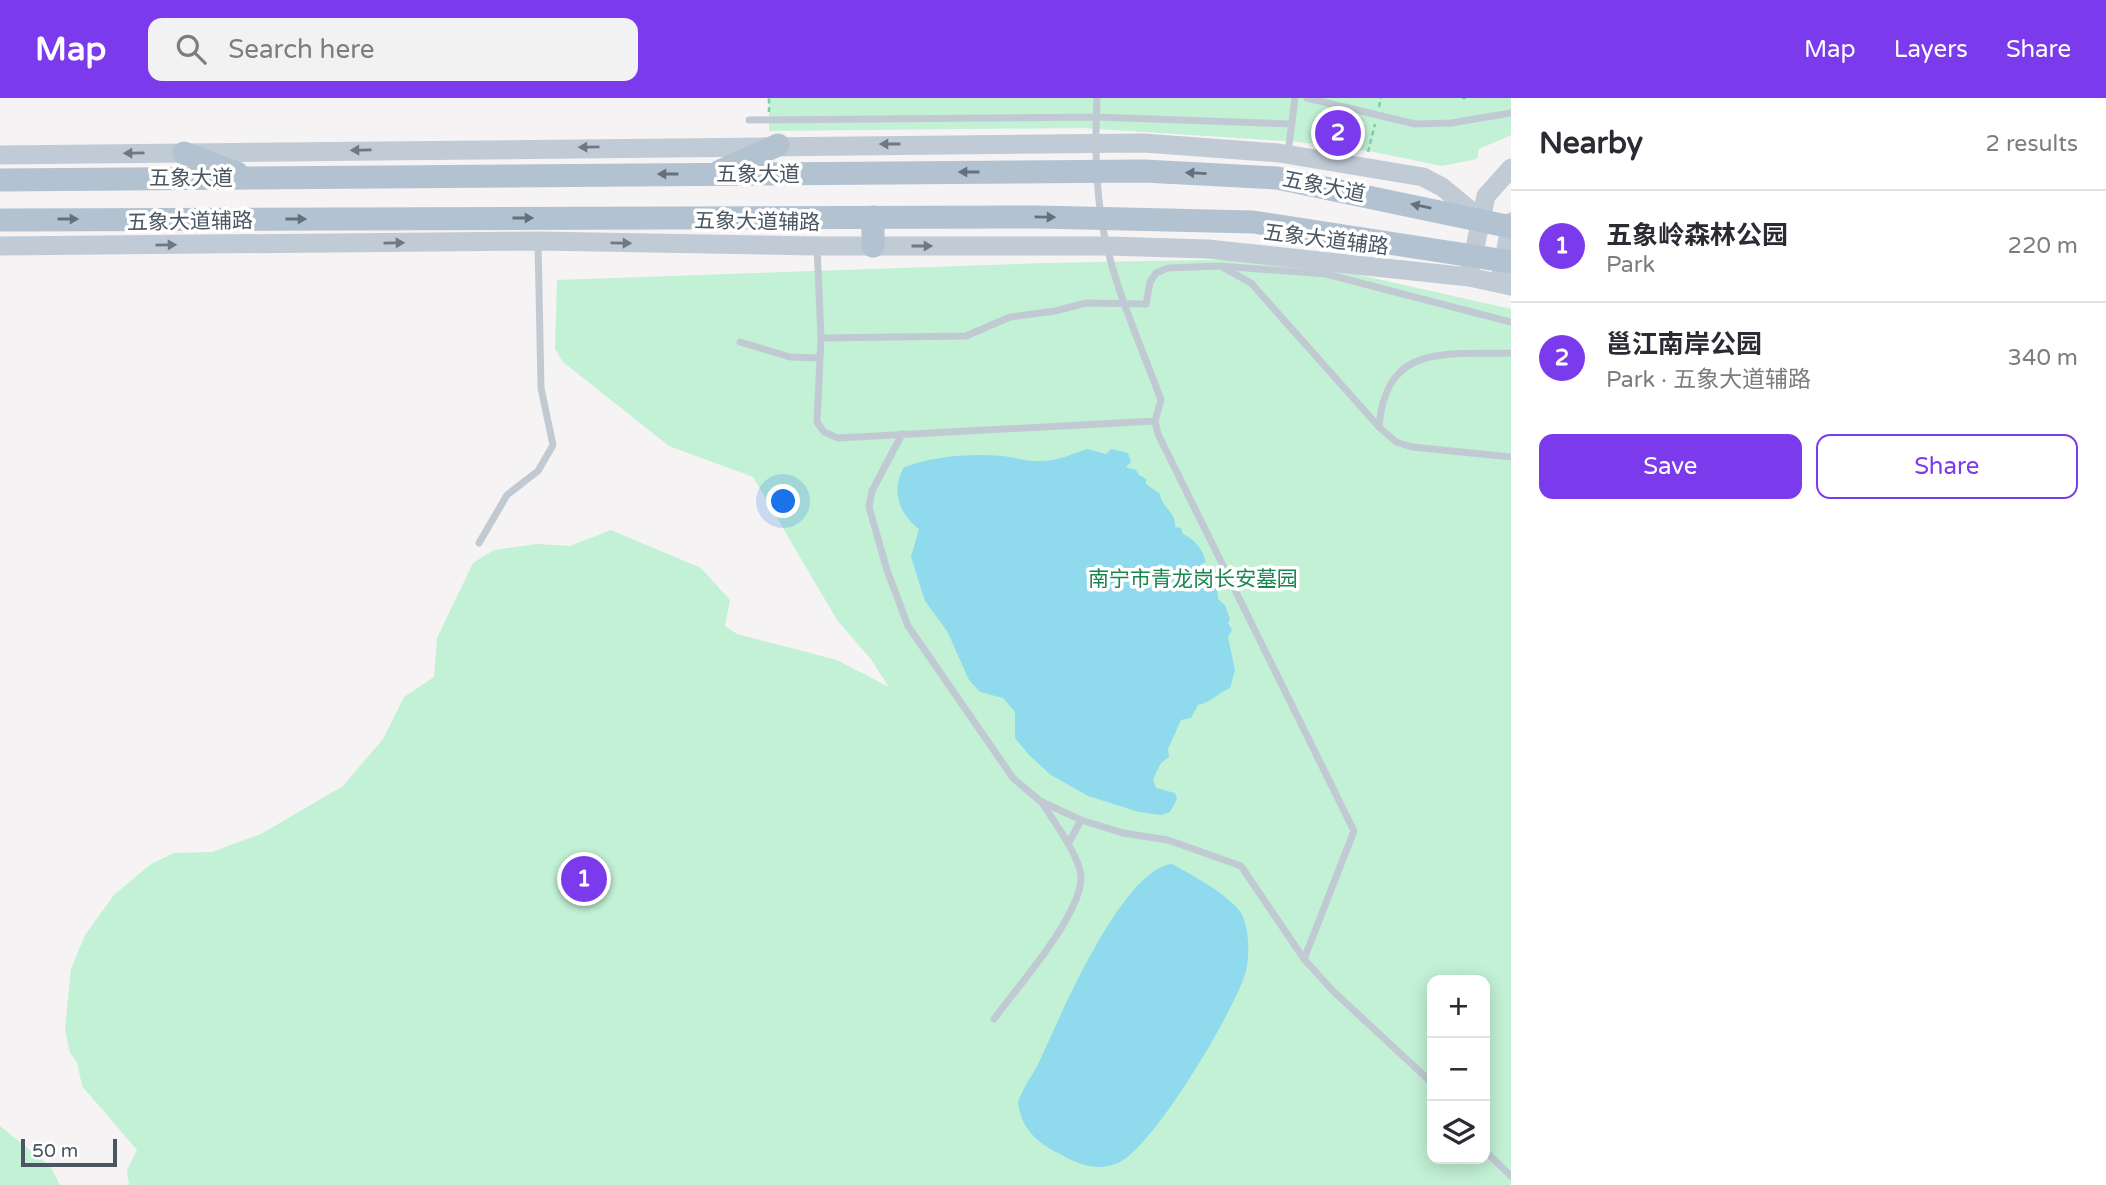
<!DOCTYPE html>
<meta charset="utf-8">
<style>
:root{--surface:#fff;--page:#f2f2f3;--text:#2b2b33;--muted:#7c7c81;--line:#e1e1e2;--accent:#7c3aed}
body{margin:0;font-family:"Varela Round","Noto Sans SC",sans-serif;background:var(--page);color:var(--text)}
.controls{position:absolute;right:21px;bottom:21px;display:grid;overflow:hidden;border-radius:14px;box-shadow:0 4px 18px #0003}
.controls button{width:63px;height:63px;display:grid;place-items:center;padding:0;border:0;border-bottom:2px solid var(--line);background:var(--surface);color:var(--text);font:35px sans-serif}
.scale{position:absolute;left:21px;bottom:18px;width:96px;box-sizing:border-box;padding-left:7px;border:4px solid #4a5661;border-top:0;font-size:19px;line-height:24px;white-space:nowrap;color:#4a5661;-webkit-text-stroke:5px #fff;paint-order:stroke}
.you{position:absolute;left:784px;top:404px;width:24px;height:24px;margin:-18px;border:5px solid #fff;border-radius:50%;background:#1a73e8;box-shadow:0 0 0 10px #1a73e833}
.badge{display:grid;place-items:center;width:46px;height:46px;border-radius:50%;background:var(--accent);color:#fff;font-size:23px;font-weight:700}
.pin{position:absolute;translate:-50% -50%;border:4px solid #fff;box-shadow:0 2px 7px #0006}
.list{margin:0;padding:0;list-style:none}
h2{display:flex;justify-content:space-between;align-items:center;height:91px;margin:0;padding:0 28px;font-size:30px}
h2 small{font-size:23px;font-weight:400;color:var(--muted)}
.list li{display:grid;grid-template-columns:46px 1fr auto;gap:21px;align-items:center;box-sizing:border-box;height:112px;padding:0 28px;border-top:2px solid var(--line)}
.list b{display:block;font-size:26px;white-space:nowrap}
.list p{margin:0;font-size:23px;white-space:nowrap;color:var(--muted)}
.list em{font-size:23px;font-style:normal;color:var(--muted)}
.actions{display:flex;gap:14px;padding:21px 28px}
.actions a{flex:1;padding:16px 0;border:2px solid var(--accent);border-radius:14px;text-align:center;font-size:24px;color:var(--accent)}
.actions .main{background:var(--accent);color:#fff}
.icon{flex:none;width:38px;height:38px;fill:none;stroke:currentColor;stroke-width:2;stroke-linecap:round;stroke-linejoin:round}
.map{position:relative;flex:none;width:1511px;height:1087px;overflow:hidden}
header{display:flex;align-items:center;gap:42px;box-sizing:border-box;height:98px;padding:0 35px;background:var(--accent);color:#fff}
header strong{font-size:33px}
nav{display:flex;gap:38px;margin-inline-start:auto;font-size:24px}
.search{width:490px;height:63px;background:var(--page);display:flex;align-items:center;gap:18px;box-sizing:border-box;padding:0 24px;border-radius:14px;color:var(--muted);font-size:26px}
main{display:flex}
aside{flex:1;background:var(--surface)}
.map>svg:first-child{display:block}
</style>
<header>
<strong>Map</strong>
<div class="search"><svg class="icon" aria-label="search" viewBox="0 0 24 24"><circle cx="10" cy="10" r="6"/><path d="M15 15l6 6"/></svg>Search here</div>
<nav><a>Map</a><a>Layers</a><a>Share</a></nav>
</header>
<main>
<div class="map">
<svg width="1511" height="1087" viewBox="0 0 1511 1087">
<rect width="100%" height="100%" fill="#f5f3f3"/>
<path fill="#c3f1d5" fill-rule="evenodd" d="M766,0H1511V37L1479,51L1477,61L1442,68L1369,53L1298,44L1083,30L769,33V1Z
M1253,161L1342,173L1511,211V1087H129L127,1072L137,1052L82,988L77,964L70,955L65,931L71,871L85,837L114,797L151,766L174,755L212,754L261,736L343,688L383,641L404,599L434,579L437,540L473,465L494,452L537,446L570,448L611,432L701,470L730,502L725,528L737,536L837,562L889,589L870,560L837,522L753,379L669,348L563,264L555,251L557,182L1045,165ZM1432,882H1485V1061H1432Z
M0,1028L50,1068L60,1087H0Z"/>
<path fill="#90daee" d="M1087,351L1106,356L1111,351L1128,355L1131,364L1126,369L1136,372L1139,377L1146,381V386L1160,396C1162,410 1177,415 1175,429L1181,430L1183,436C1195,442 1202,450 1206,464L1201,466L1197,474L1202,481L1217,486L1218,501L1225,507L1230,521L1228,525L1232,532L1228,539L1235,572L1230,590C1218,595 1212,604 1198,607L1191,620L1181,622L1168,651L1169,659L1161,665L1153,681L1156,690L1175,695L1177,701L1170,714L1161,717L1139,714L1088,698L1051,677L1029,657L1015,640V614L1003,600L980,594L969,582L947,533L925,503L911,459L919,431C898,415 891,392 904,369C934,358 971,355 1003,358C1013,359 1024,363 1035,363C1055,364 1070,357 1087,351Z
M1172,766C1190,776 1230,797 1241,815C1249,830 1250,856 1246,873C1235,912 1154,1049 1118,1065C1095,1074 1078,1066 1058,1055C1036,1044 1021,1030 1018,1004C1023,989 1033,977 1040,962C1061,917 1122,771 1172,766Z"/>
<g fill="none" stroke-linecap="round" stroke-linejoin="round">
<path stroke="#7ad0a6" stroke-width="2.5" stroke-dasharray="5 3.5" stroke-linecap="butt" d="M1462,0H1466
M1379,9L1381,0
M769,14V0
M1368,54L1375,26"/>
<path stroke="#c1cad2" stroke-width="7" d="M1097,0C1095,40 1095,78 1101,118C1110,181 1139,242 1161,302L1155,323L1158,336L1354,733L1304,861L1333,893L1432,985
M1307,0L1415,26L1451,25L1511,15
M749,22L1096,19L1292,26
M1288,55L1295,0
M817,148L821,240L817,324L824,334L838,340L1155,323
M1224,170L1251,185L1379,329L1396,344L1412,349L1511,359
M821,240L966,238L1010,219L1055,213L1086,205L1146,206L1150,184L1156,175L1168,170L1220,168L1326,176L1511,224
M740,244L790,259L820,260
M1379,329C1386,244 1445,257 1511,255
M902,336L872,393L869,409L887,472L908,528L1013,680L1040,703L1081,722L1123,735L1168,742L1241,768L1304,861
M479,445L507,397L538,373L553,347L541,290L538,144
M1068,746L1081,722
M994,921C1018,888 1080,819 1081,780C1081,759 1052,721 1041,703
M1485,1053L1511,1078"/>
<path stroke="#c1cbd6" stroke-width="19" d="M0,57L1144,45L1279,55L1423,79L1442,89L1481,121
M0,148L538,143L817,148H1108L1208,151L1469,179L1511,188
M1470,173L1486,98L1511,70
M1501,178L1511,124"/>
<path stroke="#b3c2d1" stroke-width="23" d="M184,55L237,75
M720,73L778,47
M0,82L1144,73L1277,80L1511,129
M0,122L1039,119L1253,124L1511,164
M873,148V119"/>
</g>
<defs><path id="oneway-solid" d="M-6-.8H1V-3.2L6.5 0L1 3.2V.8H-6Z" transform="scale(1.75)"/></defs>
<g fill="#6e7984">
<use href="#oneway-solid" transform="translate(890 46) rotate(180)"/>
<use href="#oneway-solid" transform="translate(589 49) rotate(179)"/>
<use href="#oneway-solid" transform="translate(361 52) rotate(179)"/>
<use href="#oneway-solid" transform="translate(134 55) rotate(179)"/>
<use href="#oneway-solid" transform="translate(394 145) rotate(-1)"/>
<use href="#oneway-solid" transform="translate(621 145) rotate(1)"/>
<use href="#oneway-solid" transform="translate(166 147) rotate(-1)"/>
<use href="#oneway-solid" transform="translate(922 148)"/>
</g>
<g fill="#64717d">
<use href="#oneway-solid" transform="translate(969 74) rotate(180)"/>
<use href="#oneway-solid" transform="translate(1196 75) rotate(-177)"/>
<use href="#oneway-solid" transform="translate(668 76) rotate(180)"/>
<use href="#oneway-solid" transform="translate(1421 108) rotate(-168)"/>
<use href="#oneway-solid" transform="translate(1045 119) rotate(1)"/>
<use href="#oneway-solid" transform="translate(523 120)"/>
<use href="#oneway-solid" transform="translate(68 121)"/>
<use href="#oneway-solid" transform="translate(296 121)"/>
</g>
<g text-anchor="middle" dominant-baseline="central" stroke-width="7" stroke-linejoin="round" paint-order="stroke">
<g font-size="21" fill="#4a5661" stroke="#fff">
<text x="758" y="76">五象大道</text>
<text x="191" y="80">五象大道</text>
<text transform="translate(1324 89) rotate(11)">五象大道</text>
<text transform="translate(190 124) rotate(-1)">五象大道辅路</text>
<text transform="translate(757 124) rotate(1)">五象大道辅路</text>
<text transform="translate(1326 142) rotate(7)">五象大道辅路</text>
</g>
<g font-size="21" fill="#17864f" stroke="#fff">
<text x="1193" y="481">南宁市青龙岗长安墓园</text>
</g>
</g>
</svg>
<div class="controls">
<button>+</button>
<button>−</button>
<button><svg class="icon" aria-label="layers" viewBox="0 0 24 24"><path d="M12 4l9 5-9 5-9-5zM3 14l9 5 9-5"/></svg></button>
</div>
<div class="scale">50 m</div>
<div class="you"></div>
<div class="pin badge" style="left:584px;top:781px">1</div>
<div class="pin badge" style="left:1338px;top:35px">2</div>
</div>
<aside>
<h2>Nearby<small>2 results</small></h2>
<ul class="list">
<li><span class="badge">1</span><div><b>五象岭森林公园</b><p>Park</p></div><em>220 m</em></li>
<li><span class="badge">2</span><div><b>邕江南岸公园</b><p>Park · 五象大道辅路</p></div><em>340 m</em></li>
</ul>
<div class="actions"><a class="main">Save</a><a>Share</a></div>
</aside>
</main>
